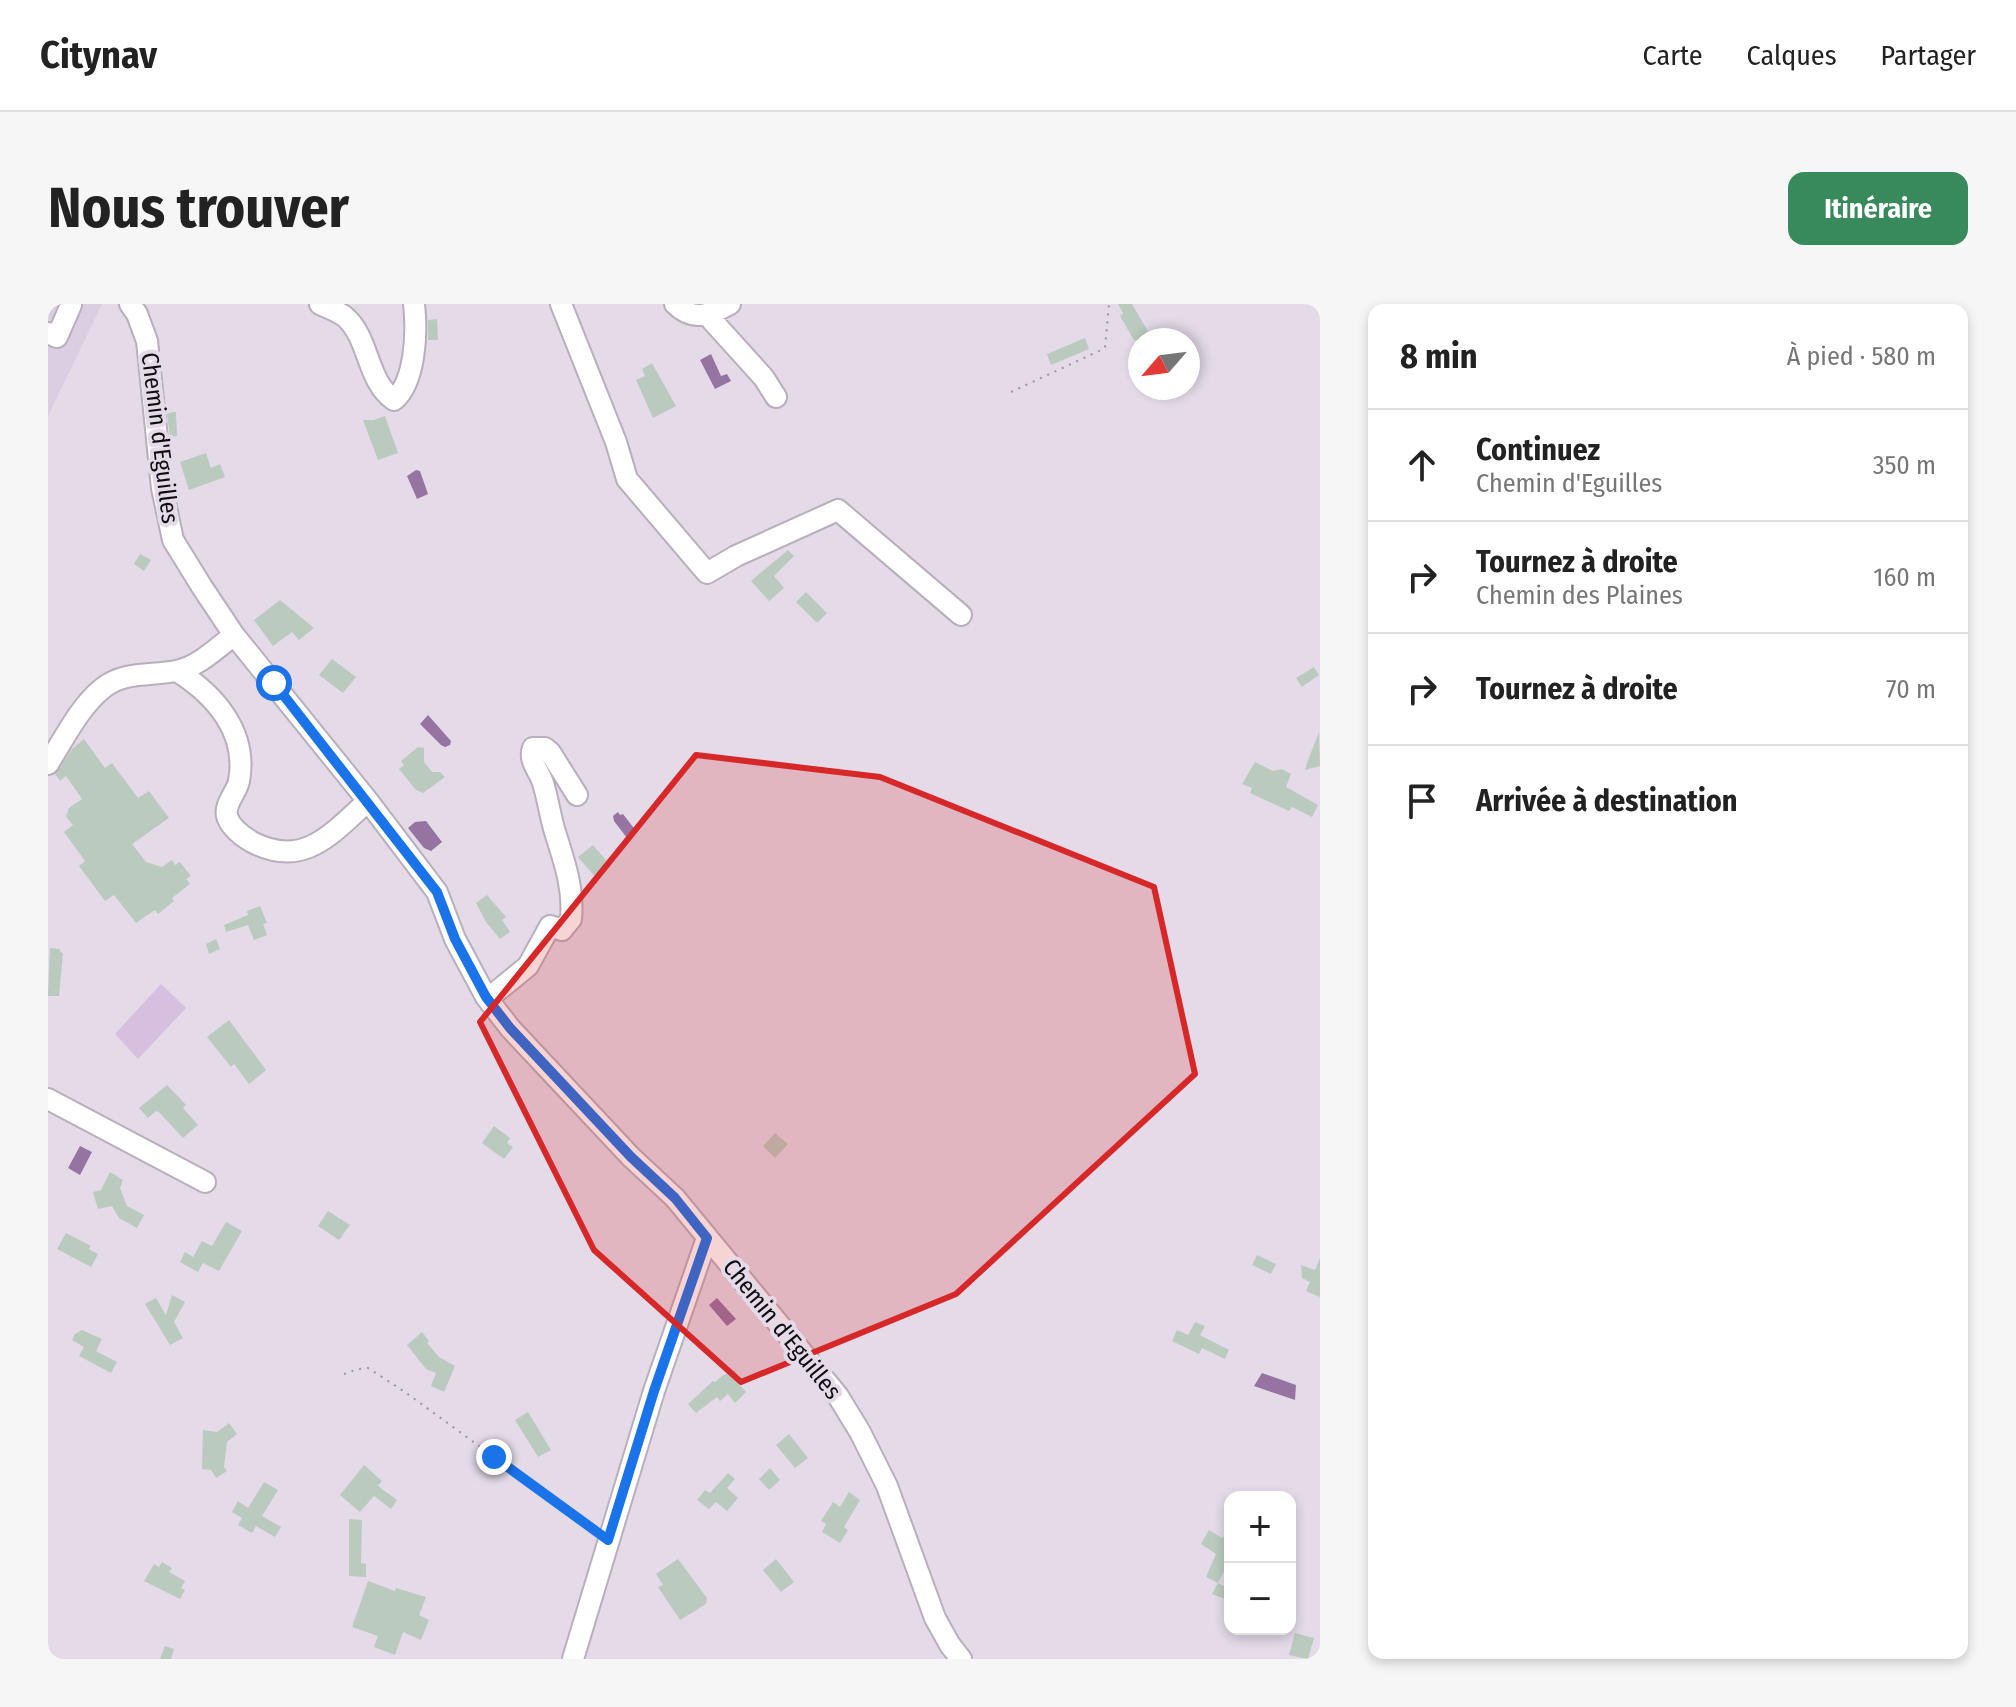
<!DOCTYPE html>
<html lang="fr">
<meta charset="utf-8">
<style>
:root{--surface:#fff;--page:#f6f6f6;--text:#222;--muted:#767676;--line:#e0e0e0;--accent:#388a5d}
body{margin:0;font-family:"Fira Sans Condensed",sans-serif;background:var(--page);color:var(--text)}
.controls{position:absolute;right:24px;bottom:24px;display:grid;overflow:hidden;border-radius:16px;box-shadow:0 4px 12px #0003}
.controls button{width:72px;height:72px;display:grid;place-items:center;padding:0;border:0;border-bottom:2px solid var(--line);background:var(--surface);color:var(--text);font:40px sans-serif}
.compass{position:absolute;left:1080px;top:24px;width:72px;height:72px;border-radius:50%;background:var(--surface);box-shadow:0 4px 12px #0003;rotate:242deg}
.stop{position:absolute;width:24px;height:24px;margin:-18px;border:6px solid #1a73e8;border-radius:50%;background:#fff}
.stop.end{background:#1a73e8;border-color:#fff;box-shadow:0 2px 8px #0008}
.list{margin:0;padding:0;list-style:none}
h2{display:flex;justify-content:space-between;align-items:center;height:104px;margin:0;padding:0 32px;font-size:34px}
h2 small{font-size:26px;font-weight:400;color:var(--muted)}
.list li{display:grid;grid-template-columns:52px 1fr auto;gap:24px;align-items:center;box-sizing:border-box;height:112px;padding:0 32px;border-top:2px solid var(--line)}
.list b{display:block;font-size:30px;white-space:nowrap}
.list p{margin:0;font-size:26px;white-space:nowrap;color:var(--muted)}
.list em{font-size:26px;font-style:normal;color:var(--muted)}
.icon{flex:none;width:44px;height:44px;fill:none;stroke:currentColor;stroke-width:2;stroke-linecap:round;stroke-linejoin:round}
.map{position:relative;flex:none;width:1272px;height:1355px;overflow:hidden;border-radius:16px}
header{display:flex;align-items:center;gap:48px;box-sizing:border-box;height:112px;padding:0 40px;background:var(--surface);border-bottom:2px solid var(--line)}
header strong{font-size:38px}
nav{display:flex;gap:44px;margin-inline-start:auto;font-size:28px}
.intro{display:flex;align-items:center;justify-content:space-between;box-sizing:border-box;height:192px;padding:0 48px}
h1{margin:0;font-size:56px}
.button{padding:20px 36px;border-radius:16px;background:var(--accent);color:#fff;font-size:28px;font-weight:700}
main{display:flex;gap:48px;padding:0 48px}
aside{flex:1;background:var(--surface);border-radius:16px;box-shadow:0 4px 12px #0003}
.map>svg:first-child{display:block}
</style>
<header>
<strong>Citynav</strong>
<nav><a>Carte</a><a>Calques</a><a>Partager</a></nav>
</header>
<div class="intro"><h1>Nous trouver</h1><a class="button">Itinéraire</a></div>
<main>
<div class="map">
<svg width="1272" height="1355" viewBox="0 0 1272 1355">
<rect width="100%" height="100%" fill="#e4dae8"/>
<path fill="#dccee2" d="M0,0H54L0,112Z"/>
<path fill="#d7c0df" d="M113,680L138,704L90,755L67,730Z"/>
<path fill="#9674a2" d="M663,50L673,72L679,70L683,77L667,85L652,56Z
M368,166L372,167L380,190L369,195L359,172Z
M380,411L403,437L402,441L397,443L393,441L372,420Z
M570,508L572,511L575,510L588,527L579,534L566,517L565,512Z
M378,517L394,538L383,547L376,544L360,524L367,518Z
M32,842L44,848L32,871L20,864Z
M669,994L688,1015L679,1022L661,1001Z
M1214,1069L1248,1081L1247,1096L1206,1082Z"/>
<path fill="#bbcabf" d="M1070,0H1084L1105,36H1086L1072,12L1075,9Z
M389,15L390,36H380V16Z
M1037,34L1041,45L1003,61L999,50Z
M604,59L628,102L605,114L588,76L597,72L594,65Z
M128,108L129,132L122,133L119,109Z
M337,112L350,149L330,156L315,116H326Z
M158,149L163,164L172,160L177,173L141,186L132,158Z
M740,246L746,252L726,272L736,284L721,297L703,277Z
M92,250L103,256L96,267L86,260Z
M758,288L779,309L769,319L748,298Z
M232,296L266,324L251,336L244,328L225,342L206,316Z
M284,355L308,373L295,389L271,371Z
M1266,363L1271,371L1254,383L1248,374Z
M1271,428L1272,462L1257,466L1259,459Z
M36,435L57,464L64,459L90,494L101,487L121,514L84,540L98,558L114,563L124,556L127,561L132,558L143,572L138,575L142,580L124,594L126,597L110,610L107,606L88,619L66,591L57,597L31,562L37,557L16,528L25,521L18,513L21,504L34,495L18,472L12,477L7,470L25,444Z
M370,443L376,444V458L384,468H392L397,473L375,489L368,486L351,465L356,461L353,457Z
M1207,458L1225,467L1234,465L1243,470L1238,483L1270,501L1264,513L1244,503L1241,507L1202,489L1204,484L1194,480Z
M545,541L563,562L549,575L530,553Z
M439,591L458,613L454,616L462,628L452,635L438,618L428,599Z
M212,602L219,619L215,620L219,631L206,636L200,621L178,628L176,621L200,611L199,607Z
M168,635L172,645L161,650L158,640Z
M2,644L12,645V648L15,649L11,692H0Z
M181,716L218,766L201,780L186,760L183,763L159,733Z
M119,781L138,801L135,804L150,821L135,834L111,808L108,807L100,814L91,804Z
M446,822L462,834L459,839L465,843L456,855L434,839Z
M727,829L740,840L727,854L715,842Z
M62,868L75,876L72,884L79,902L96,911L89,924L71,914L64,902L50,905L45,888L53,886Z
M280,907L302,921L291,936L270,922Z
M178,918L194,927L171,967L155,959L150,968L132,958L137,948L145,953L154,937L164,942Z
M18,929L43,942L41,945L50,950L43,963L9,945Z
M1209,951L1228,960L1223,970L1204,961Z
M1272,954V993L1258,987L1262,978L1254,974L1253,961L1267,966Z
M124,991L137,998L126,1018L135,1034L122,1041L97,1000L108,994L118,1011Z
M1147,1018L1157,1022L1152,1031L1181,1046L1177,1055L1154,1044L1151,1050L1124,1037L1129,1026L1140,1031Z
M34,1026L54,1035L48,1047L69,1058L63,1069L31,1052L36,1043L24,1036L27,1030Z
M374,1028L381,1037L379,1039L391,1053L407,1062L396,1088L383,1082L388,1069L378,1065L359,1041Z
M687,1066L690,1079L698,1088L687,1099L680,1090L672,1097L669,1093L648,1109L640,1100L665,1077L667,1078L674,1072Z
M480,1108L503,1146L490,1153L467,1116Z
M181,1119L189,1130L179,1138L176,1163L179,1167L168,1174L163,1166L154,1165L155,1126L169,1128Z
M741,1130L760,1154L747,1164L728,1141Z
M316,1161L334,1177L330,1182L349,1196L343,1205L326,1192L312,1208L292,1191Z
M722,1164L732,1176L721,1186L711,1175Z
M680,1169L687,1175L679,1184L690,1194L679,1207L668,1198L661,1205L649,1196L657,1186L662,1189Z
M216,1178L230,1186L214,1212L233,1223L227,1233L208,1222L204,1229L190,1221L194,1214L184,1208L190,1197L200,1204Z
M801,1188L812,1196L796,1223L800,1226L792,1239L774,1228L778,1220L773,1217L785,1198L792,1203Z
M301,1215L314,1216L313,1259L318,1260V1273L301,1272Z
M1161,1226L1174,1234L1182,1228V1256L1170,1279L1181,1285L1177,1295L1164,1290L1170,1279L1158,1273L1168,1250L1153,1240Z
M630,1255L659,1294L658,1300L632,1316L610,1283L615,1281L608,1270Z
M728,1255L746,1278L733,1288L715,1266Z
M114,1258L124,1264L121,1268L137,1277L133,1284L137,1286L132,1295L96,1277L106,1260L111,1263Z
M320,1277L347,1287L348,1284L378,1293L371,1311L381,1316L373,1336L355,1328L347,1351L326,1343L330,1332L304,1323Z
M1247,1329L1266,1334L1260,1355L1241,1351Z
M117,1342L126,1345L123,1355H112Z"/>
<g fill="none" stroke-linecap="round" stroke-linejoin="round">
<g stroke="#b9afbc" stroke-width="24">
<path id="minor" d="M82,0L89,10L99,37L114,184L125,236L154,283L186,331L320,497L389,588L407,635L438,693L462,724L583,853L627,894L790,1092L812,1128L839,1182L887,1314L902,1341L913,1355
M272,0C280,4 289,7 296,12C322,33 318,77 346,96C368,77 369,27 366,0
M513,0L568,138L579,175L659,269L688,252L790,206L913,311
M627,0C645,18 662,11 682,0
M660,12L716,74L728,93
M0,29L9,33L23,1
M129,367C167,391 200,428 191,477C189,488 176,500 179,512C182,523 194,532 204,538C256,565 283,530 320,497
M0,460C16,435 32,402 55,384C76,367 103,372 128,367C150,363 169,344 186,331
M438,693L448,688L480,662L502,622L514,626L523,615C526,584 516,557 507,528C502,512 500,495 495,479C491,466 480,457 485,444H497L502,448L529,491
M0,795L157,878
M525,1355L606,1087L659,934"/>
</g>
<path stroke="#9b939e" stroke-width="2" stroke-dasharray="2 6" stroke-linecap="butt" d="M963,88L1053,46L1057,43L1061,0
M296,1070L310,1065L320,1064L357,1088L546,1226"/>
<use href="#minor" stroke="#fff" stroke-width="20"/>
</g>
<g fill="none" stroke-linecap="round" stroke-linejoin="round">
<path stroke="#1a73e8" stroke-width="10" d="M226,379L389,588L407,635L438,693L462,724L583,853L627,894L659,934L606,1087L560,1236L446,1153"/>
</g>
<path fill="#d62828" fill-opacity="0.2" stroke="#d62828" stroke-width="6" stroke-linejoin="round" d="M648,451L832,473L1106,583L1147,770L908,990L693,1078L546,946L432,718Z"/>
<g text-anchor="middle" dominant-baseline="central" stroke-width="8" stroke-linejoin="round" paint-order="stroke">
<g font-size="24" fill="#0f0c10" stroke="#e4dae8">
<text transform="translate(112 134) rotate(83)">Chemin d'Eguilles</text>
<text transform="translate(734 1025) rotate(51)">Chemin d'Eguilles</text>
</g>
</g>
</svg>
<div class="controls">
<button>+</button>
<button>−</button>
</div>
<svg class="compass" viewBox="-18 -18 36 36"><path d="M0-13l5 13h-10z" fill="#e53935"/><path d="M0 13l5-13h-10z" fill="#767676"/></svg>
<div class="stop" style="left:226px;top:379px"></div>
<div class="stop end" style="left:446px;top:1153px"></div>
</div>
<aside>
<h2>8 min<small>À pied · 580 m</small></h2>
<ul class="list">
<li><svg class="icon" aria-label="ahead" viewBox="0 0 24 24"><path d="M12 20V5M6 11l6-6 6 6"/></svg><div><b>Continuez</b><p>Chemin d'Eguilles</p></div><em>350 m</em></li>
<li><svg class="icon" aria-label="right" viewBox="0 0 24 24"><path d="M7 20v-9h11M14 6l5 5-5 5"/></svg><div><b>Tournez à droite</b><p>Chemin des Plaines</p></div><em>160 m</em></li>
<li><svg class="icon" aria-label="right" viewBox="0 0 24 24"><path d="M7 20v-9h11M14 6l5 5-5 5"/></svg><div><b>Tournez à droite</b></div><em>70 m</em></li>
<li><svg class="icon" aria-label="arrive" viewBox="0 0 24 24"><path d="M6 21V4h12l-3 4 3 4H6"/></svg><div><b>Arrivée à destination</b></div></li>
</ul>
</aside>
</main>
